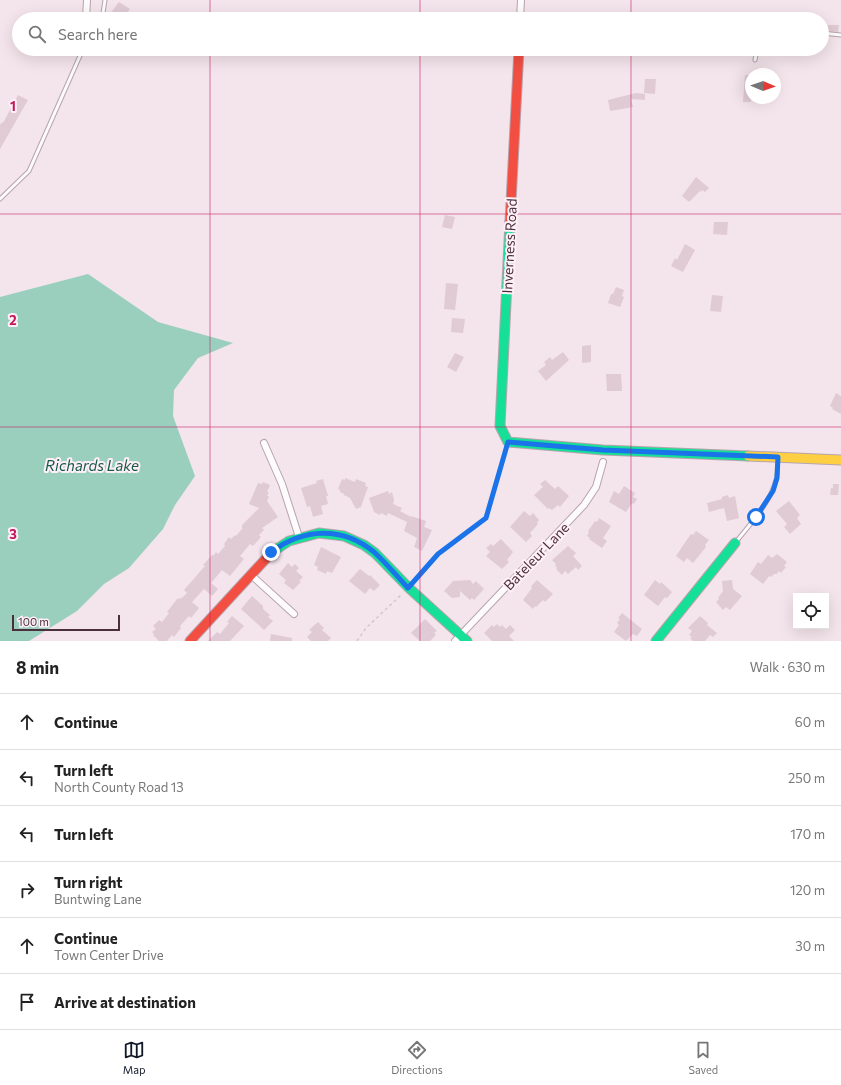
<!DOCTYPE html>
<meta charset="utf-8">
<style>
:root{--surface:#fff;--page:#f2f2f2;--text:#222;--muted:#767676;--line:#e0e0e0;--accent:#111827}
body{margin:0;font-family:Commissioner,sans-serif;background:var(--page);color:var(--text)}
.controls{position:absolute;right:12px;bottom:12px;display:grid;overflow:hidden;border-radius:0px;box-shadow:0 4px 16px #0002}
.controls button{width:36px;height:36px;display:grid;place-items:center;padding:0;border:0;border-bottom:1px solid var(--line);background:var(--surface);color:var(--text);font:20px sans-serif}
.compass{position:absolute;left:745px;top:68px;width:36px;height:36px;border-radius:50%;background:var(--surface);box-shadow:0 4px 16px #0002;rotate:92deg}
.scale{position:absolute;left:12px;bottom:10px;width:108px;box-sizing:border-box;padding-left:4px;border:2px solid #4b303c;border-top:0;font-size:11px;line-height:14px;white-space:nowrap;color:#4b303c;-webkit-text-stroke:3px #fef0f6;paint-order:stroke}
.stop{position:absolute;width:12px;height:12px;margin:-9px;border:3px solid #1a73e8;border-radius:50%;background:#fff}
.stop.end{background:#1a73e8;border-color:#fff;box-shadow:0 1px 4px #0008}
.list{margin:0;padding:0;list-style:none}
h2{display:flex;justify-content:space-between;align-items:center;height:52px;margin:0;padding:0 16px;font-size:17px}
h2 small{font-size:13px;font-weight:400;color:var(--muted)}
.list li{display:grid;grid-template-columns:26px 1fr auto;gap:12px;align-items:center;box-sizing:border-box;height:56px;padding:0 16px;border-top:1px solid var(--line)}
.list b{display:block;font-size:15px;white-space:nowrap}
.list p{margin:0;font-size:13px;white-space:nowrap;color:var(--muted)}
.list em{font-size:13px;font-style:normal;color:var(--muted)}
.icon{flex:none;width:22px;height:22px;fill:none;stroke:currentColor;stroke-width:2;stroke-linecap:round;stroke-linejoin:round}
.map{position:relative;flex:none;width:841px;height:641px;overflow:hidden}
.search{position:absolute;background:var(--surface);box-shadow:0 4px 16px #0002;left:12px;right:12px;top:12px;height:44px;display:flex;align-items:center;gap:10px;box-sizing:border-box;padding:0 14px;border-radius:22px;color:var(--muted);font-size:15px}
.sheet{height:388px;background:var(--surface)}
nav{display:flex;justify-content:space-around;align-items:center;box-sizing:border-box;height:56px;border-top:1px solid var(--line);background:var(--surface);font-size:11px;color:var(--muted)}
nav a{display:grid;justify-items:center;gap:2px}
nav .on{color:var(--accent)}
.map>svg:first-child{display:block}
</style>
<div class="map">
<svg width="841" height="641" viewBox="0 0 841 641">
<rect width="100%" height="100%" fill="#f4e4eb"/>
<path fill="#9acfbe" d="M88,274L158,322L233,343L198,358L174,390L173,416L195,476L175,505L163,529L129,568L104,584L77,611L29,641H0V297Z"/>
<path fill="#e0cbd4" d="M119,2L130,9L123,19H106Z
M828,25H839L838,32L828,31Z
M745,75H751V102H743Z
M645,79H656L655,94L644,93Z
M636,93L645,94V100L631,99L633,107L610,111L608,100Z
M18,95L28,100L0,149V125L2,122L3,123Z
M696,177L709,188L705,192L702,190L701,192L700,191L689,202L682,196Z
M445,215L455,217L452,229L442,227Z
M714,222H728L727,235L713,234Z
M685,244L695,250L683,272L671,266L675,258L677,260Z
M446,283L458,284L455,310L444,309Z
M616,287L624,290L622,296L624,297L620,307L608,303L611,294H613Z
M712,295L723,296L721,312L710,311Z
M452,318L465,319L463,333L451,332Z
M591,345V362L582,363V346Z
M563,352L569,360L546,381L538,371L546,365L544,362L550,357L552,360Z
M455,353L464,357L456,372L447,367Z
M606,374H621L622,391H607Z
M836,393L841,396V414L832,409L833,408L830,406Z
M345,478L355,482L356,479L366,483L365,486L368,487L361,507L356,509L350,498L344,495V494L340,492V490L338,489L342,479L345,480Z
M323,479L328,496H326L328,504L321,506L323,514L313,517L310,506L307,507L301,488L317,483L316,481Z
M545,480L555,489L558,486L569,496L560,507L558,505L552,510L549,508L548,509L534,495L543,487L540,484Z
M263,482L270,485L267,492H269L267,496H269L267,501L278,517L262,528L264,530L259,535L261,537L253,546L250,544L240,556L244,559L230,576L222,570L211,583L218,589L213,595L212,596L204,589L192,602L199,608L191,618L189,616L180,626L181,628L174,637L172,635L167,641H159L153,635L154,634L152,632L156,629L153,626L159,620L162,622L169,613L167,612L177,599L182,598L187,593L184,590L205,566L203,565L213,554V556L216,552L218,554L225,546L224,544L229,537L231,539L235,535L236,536L242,529V525L259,508L249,504L258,483L262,484Z
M833,484H839L838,495H830L831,488H833Z
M624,486L635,493L633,497L637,499L634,504L632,503L626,512L609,502L614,491L619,494Z
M388,491L389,494L392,492L394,500L393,504L402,508L400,511L411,517V516L426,521L424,527L432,530L422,551L414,547L417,538L404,531L407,522L388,513L387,516L381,513L380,515L374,512L369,498Z
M728,495L729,498L735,496L739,518L727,521L724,508L709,512L707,503L722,499V497Z
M789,501L800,515L797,518L801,524L790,534L784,527L787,524L776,511Z
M524,511L530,516L533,513L539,520L537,523L538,524L530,533L532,536L526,542L510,527Z
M599,518L611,526L603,538L607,541L602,548L589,539L590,538L587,536L589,532L588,531L595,521L597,522Z
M696,531L709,540L705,545L706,547L693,563L687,558L684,562L676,556L686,541L691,534L693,535Z
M501,539L513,552L507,560L509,562L502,569L486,556L490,552L486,548L491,544L493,546Z
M568,546L576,553L573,556L582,566L578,570L576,567L568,574L565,571L562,575L556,569L557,568L555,565L556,564L552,560Z
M321,547L341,557L332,573L327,571L326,574L317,570L318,567L314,565Z
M777,554L787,562L784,566L786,567L781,573L779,571L777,574H774L771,577L769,576L763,584L750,574L758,562L761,564L768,555L772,558Z
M288,563L292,567L295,564L299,568L296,571L303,577L299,581L301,582L293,590L284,583L286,580L279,574Z
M360,569L369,576L370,575L380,585L374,591L370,588L365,594L349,581Z
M470,580L473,584L476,581L484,589L474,600L472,598L470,600L460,591V597L452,598L444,591L453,581Z
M537,580L553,594L545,602L543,600L536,607L535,606L533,609L523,600L532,588L531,587L533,584Z
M655,580L660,584L661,582L672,592L667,598L665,597L658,606L644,595Z
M732,580L733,589L742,596L730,610L726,607L723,610L716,602L719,599L718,598L723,591L722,581Z
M252,596L263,606V609L270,615L268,617L273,621L264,630L241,609Z
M622,613L642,629L637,636L633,634L626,641L614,632L619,625L617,623L620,619L618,618Z
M232,616L244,626L230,641H208L217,632L220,634L229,623L227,622Z
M700,616L708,623L707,625L717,633L713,637L710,635L705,641H693L690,638L692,637L689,635L692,631L688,628Z
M425,619L437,631L434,633L436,635L430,641H420L411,633Z
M318,622L324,628L322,630L331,638L328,641H311L307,637L312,632L309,630Z
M497,624L500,627L502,625L506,629L510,625L515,630L509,636L514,641H492L484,633L492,625L494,627Z
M271,634L292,638V641H270Z"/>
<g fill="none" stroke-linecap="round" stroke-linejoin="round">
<g stroke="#b7a4ad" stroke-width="5">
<path id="lane" d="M103,19V13L105,0
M822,33L841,35
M755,60L757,49
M0,199L29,171L83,49
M736,542C751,523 770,503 776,480C778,473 777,465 778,458"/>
</g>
<g stroke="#b7a4ad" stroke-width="8">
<path id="street" d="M86,19L87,0
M520,19L521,0
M264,443L282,484L299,537
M250,574L294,614
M455,641L584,505L596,487L603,462"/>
</g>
<g stroke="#b7a4ad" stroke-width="11">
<path id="fast" d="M510,221L500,426L508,442L603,450L748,456
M272,552L289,541L319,533L344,536L364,545L375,553L409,588L467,641
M656,641L735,543"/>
</g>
<g stroke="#b7a4ad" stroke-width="11">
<path id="slow" d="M748,456L841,460"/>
</g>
<g stroke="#b7a4ad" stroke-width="11">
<path id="jam" d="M510,221L519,49
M190,641L272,552"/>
</g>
<path stroke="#cfc8cc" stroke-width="1.5" stroke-dasharray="3 3" stroke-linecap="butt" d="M413,582L438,554L486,518L505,450
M357,641L366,628L402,594"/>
<use href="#lane" stroke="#fdfbfc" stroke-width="3"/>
<use href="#street" stroke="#fdfbfc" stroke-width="6"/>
<use href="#fast" stroke="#16e098" stroke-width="9"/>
<use href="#slow" stroke="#ffcf43" stroke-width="9"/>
<use href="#jam" stroke="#f24e42" stroke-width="9"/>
</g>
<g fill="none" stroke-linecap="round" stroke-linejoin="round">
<path stroke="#1a73e8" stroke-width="5" d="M271,552C304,528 342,526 374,552C386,563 397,576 408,588L438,554L486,518L508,442L603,450L778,457L777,478L773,491L756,517"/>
</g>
<path fill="none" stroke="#c2185b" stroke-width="1" stroke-opacity="0.55" d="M210,0V19M420,0V19M631,0V19M210,49V641M420,49V641M631,49V641M0,214H841M0,427H841"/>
<g text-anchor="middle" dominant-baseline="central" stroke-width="4" stroke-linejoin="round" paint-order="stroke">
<g font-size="14" fill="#4b303c" stroke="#fef0f6">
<text transform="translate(509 246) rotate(-87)">Inverness Road</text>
<text transform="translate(536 556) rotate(-46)">Bateleur Lane</text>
</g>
<g font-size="15" font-style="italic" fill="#185a48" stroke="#fef0f6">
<text x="92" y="465">Richards Lake</text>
</g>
</g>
<g font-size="13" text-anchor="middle" font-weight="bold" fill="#c2185b" stroke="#fef0f6" stroke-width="4" stroke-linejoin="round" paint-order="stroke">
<text x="13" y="111">1</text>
<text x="13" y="325">2</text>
<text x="13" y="539">3</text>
</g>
</svg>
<div class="controls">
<button><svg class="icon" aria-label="locate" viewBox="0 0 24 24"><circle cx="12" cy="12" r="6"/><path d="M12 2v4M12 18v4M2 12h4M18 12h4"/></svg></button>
</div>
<svg class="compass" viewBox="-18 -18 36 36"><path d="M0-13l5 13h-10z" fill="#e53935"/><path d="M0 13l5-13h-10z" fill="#767676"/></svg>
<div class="scale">100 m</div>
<div class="stop" style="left:756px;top:517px"></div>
<div class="stop end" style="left:271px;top:552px"></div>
<div class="search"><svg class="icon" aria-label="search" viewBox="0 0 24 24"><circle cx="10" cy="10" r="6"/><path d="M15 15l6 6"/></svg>Search here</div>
</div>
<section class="sheet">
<h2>8 min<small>Walk · 630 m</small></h2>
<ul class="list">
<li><svg class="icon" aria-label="ahead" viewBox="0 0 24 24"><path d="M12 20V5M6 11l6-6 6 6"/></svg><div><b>Continue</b></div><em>60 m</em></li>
<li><svg class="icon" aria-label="left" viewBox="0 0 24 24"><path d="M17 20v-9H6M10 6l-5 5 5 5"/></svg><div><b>Turn left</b><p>North County Road 13</p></div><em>250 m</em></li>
<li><svg class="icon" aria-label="left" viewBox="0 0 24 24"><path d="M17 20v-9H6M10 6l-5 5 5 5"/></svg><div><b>Turn left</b></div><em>170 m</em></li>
<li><svg class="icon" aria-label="right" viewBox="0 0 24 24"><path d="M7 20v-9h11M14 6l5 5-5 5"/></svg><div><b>Turn right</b><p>Buntwing Lane</p></div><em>120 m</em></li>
<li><svg class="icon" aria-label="ahead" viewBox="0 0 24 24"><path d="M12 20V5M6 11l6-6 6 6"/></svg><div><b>Continue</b><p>Town Center Drive</p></div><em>30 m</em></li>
<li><svg class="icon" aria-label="arrive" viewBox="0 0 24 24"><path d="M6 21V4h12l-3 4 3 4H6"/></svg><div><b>Arrive at destination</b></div></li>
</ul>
</section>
<nav>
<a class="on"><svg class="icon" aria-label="map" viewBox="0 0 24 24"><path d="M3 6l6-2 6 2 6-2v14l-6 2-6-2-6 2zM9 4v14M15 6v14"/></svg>Map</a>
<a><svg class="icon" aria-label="directions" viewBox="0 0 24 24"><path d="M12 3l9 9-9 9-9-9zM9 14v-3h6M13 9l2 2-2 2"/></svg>Directions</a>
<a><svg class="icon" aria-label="saved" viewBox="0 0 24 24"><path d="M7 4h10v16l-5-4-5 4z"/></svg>Saved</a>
</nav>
